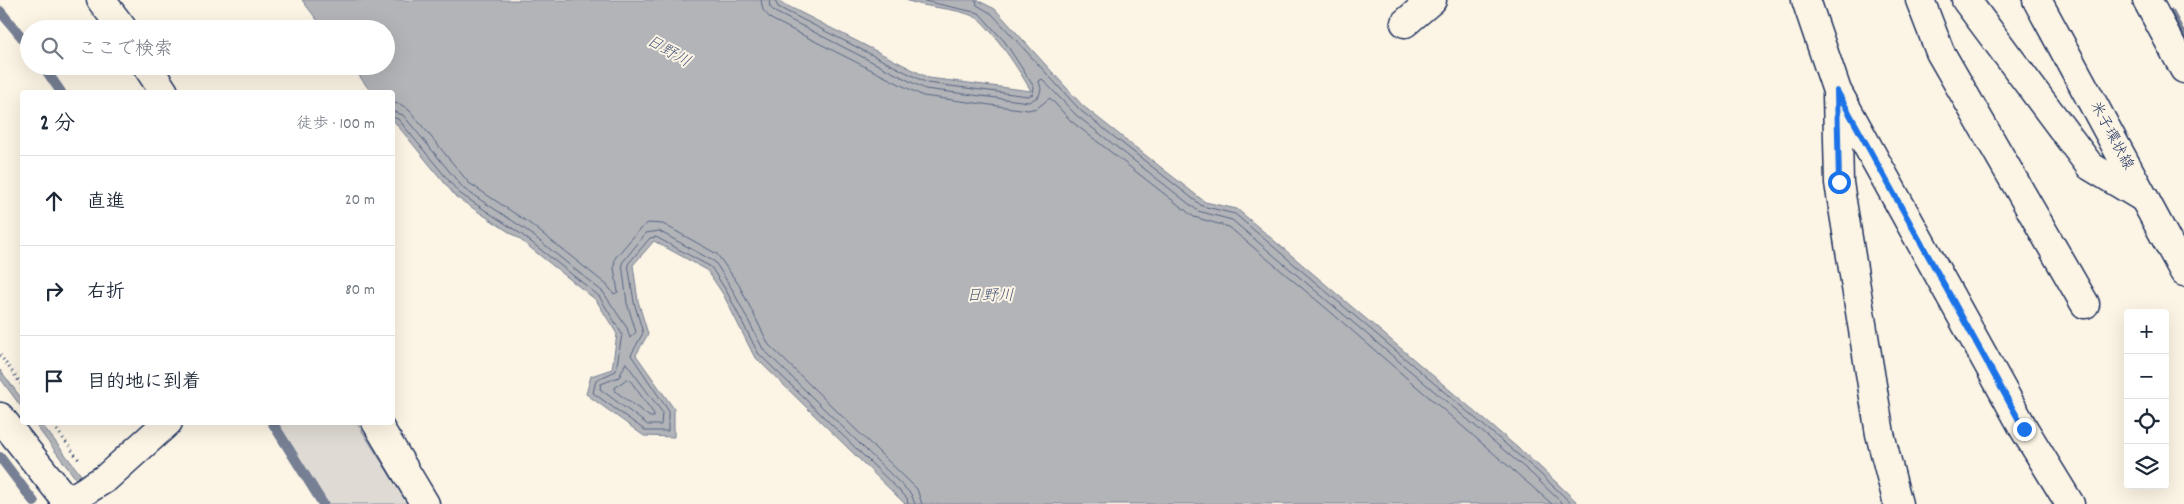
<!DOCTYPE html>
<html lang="ja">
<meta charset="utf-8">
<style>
:root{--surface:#fff;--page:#f6f6f7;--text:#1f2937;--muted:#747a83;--line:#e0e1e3}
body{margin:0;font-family:Dekko,"Klee One",sans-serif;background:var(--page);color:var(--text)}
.controls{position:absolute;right:15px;bottom:15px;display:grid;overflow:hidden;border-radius:5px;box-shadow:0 5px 20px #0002}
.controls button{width:45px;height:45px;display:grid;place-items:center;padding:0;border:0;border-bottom:1px solid var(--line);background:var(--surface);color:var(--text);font:25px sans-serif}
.stop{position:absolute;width:15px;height:15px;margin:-11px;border:4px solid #1a73e8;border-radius:50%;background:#fff}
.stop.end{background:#1a73e8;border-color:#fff;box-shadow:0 1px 5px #0008}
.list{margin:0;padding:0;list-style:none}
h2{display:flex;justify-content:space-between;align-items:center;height:65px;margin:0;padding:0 20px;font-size:21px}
h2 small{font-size:16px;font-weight:400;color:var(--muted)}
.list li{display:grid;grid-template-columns:32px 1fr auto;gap:15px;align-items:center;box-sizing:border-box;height:90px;padding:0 20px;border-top:1px solid var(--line)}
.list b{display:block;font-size:19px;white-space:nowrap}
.list em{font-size:16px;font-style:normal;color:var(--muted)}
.icon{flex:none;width:28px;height:28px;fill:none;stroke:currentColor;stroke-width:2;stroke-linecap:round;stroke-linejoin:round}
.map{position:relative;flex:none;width:2184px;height:504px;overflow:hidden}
.search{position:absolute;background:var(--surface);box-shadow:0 5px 20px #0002;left:20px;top:20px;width:375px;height:55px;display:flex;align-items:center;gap:12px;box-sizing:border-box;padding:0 18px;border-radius:28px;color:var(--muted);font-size:19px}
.panel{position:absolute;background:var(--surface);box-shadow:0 5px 20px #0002;left:20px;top:90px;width:375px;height:335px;border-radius:5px}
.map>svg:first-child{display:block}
</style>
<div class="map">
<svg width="2184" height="504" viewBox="0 0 2184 504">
<rect width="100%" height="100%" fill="#fcf5e5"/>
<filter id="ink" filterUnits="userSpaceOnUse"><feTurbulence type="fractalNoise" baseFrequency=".02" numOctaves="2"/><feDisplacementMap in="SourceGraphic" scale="10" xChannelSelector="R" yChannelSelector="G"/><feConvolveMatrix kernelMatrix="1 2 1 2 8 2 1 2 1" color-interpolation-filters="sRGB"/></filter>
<g filter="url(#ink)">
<path fill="#dfdbd4" stroke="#7d8599" d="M277,423H357L408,504H327Z"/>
<path fill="#b2b4b8" stroke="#767f94" d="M302,0H776L929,78L1031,91C1023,76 989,23 975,17C955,7 928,9 906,0H977L995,9L1083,106L1205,202L1237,209L1539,466L1579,504H905L754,356L723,294L707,270L654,241L633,265L638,301L648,334L636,355L674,409V437L644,436L586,394L591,376L612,369L617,334L596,300L518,238L456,197L393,120L392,92H371L352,66H386V29H324Z
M0,370L22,399V408L0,378Z
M34,423H41L81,475L76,479Z"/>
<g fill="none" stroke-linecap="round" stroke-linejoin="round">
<path stroke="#576482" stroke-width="1" d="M761,0L763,10L771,19L923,96L1028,110L1037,108L1050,98L1071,121L1194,217L1229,227L1326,308L1552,504
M769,0L770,7L775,12L925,89L1029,102L1039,96L1041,89L1039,81L1042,79L1076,115L1198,211L1232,220L1532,474L1563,504
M775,0L778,7L927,83L1028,96L1033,94L1034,87L1005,42L979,13L920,0
M976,0L977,5L992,14L1080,110L1202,206L1235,214L1536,470L1572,504
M392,103L400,104L409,110L469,183L529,223L607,285L614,294L618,292L614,268L615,258L640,229L648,223L663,224L717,254L739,285L769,345L917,489L922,504
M392,111L403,115L464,189L525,229L603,292L627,328L630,338L636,332L627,303L622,263L646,233L659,231L715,262L732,289L763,349L911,494L915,504
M392,117L398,119L459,193L521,234L599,296L622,334L616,371L596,380L593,393L646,431H668V410L631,355L643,333L634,302L628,264L650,238L656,237L711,267L727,292L758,353L907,498L908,504
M626,363L662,412L661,425H648L600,389L601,384L619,377Z
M627,379L630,380L654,414V417H650L615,391V388Z"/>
<path stroke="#767f94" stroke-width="10" d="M0,11L29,46
M2170,14L2184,40
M43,66L61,92
M272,422L323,504
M0,457L34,502"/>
<g stroke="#1b2f5e" stroke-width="31">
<path id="minor" d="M101,0L123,29
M1806,0L1837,91L2024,429L2070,504
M1920,0L1940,52L2085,304
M1966,0L2090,166L2145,199
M2147,0L2184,69
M1405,23L1432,0
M147,66L164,92
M1837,95L1839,183L1880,434L1898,504
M0,417L69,504
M376,422L425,504
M64,504L106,478L168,422"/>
</g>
<g stroke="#1b2f5e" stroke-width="31">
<path id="major" d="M2037,0L2184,272"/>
</g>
<path stroke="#1b2f5e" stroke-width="3" stroke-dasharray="1 4" stroke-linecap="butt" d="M0,355L22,385
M51,422L79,460"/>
<use href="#minor" stroke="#fcf5e5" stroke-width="28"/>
<use href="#major" stroke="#fcf5e5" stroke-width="28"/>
</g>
</g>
<g fill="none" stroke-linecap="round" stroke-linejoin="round" filter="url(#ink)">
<path stroke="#1a73e8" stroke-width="6" d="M1839,182L1837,91L2024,429"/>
</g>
<g text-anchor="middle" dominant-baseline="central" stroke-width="4" stroke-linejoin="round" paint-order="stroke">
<g font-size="15" fill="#1b2f5e" stroke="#fcf5e5">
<text transform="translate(2111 136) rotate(62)">米子環状線</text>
</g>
<g font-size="16" font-style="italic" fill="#485779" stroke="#fcf5e5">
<text transform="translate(668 52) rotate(30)">日野川</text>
<text x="990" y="296">日野川</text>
</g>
</g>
</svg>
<div class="controls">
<button>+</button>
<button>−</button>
<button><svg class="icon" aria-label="locate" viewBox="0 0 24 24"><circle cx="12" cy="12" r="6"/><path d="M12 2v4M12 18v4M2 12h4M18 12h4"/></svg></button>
<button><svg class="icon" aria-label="layers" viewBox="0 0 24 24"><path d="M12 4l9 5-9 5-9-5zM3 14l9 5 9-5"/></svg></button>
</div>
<div class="stop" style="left:1839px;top:182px"></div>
<div class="stop end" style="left:2024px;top:429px"></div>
<div class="search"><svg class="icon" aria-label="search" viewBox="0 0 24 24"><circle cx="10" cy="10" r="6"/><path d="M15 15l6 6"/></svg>ここで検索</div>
<section class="panel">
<h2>2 分<small>徒歩 · 100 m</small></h2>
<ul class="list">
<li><svg class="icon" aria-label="ahead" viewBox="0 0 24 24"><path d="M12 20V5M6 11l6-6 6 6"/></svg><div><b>直進</b></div><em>20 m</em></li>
<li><svg class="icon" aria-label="right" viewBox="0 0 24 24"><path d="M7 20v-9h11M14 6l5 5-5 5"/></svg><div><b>右折</b></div><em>80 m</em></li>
<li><svg class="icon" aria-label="arrive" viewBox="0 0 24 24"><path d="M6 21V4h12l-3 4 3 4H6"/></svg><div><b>目的地に到着</b></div></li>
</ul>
</section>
</div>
